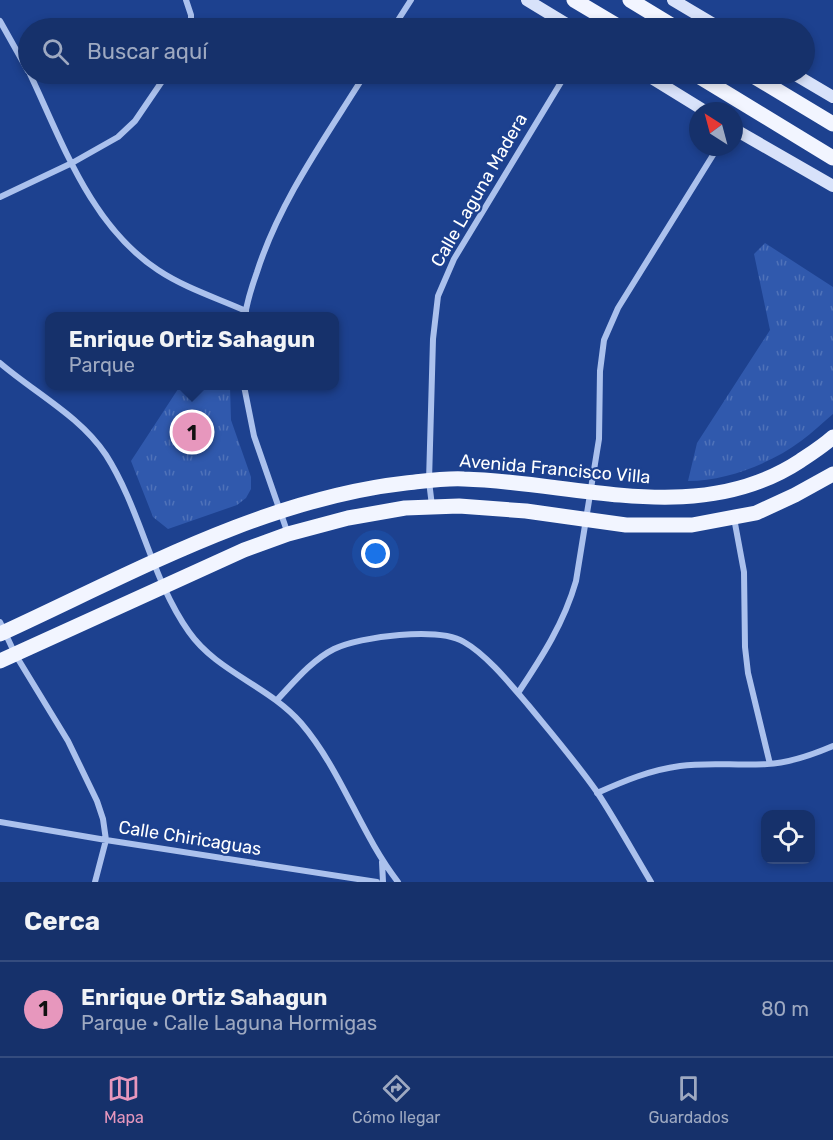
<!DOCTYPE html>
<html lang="es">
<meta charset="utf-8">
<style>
:root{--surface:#16316b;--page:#1f3971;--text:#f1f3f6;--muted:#9ea9c1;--line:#354c7e;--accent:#e797bd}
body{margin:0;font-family:Rubik,sans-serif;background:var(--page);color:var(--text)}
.controls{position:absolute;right:18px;bottom:18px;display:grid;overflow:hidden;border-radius:12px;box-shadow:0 3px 9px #0003}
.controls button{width:54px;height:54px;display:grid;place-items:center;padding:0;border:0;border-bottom:2px solid var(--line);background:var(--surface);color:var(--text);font:30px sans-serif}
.compass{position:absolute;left:689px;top:102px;width:54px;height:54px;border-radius:50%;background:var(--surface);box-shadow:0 3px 9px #0003;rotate:324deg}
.you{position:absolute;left:376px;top:554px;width:21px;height:21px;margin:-15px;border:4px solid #fff;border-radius:50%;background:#1a73e8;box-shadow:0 0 0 9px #1a73e833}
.badge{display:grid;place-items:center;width:39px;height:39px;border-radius:50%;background:var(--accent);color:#111;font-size:20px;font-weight:700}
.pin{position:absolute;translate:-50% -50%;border:3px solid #fff;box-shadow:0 2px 6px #0006}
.popup{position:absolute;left:45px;top:312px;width:294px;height:78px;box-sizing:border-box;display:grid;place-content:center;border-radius:12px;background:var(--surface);filter:drop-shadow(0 2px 4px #0005);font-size:20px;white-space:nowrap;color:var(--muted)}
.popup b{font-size:22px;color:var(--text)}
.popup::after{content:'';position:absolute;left:50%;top:100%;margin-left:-12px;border:12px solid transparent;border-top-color:var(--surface)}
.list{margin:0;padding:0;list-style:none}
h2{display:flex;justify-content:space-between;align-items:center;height:78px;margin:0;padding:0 24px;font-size:26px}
h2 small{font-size:20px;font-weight:400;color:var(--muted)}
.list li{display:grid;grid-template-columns:39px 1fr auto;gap:18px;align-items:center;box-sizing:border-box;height:96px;padding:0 24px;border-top:2px solid var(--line)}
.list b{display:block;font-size:22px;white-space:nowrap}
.list p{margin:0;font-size:20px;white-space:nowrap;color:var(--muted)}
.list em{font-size:20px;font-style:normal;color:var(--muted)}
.icon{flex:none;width:33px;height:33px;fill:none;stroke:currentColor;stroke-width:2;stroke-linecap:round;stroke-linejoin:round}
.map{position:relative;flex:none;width:833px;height:882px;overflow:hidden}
.search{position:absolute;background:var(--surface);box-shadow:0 3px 9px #0003;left:18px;right:18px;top:18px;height:66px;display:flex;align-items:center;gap:15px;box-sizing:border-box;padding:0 21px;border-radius:33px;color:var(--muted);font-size:22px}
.sheet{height:174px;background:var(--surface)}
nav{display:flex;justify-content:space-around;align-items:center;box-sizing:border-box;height:84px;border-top:2px solid var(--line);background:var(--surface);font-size:16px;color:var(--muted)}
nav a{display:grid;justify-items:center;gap:3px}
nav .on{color:var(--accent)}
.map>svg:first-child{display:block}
</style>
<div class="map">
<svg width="833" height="882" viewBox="0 0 833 882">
<defs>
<pattern id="park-tufts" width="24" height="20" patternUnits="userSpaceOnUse" patternTransform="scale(1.5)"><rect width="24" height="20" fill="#3059ad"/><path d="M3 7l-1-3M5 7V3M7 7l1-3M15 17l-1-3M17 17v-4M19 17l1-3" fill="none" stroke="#4f72b9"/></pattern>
</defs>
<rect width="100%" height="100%" fill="#1d418f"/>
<path fill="url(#park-tufts)" d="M765,243L833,287V414C822,423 812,433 801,441C770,464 726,481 688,481L697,443L770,330L754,254Z
M180,386H230L231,420L251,477V489L246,498L237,505L168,529L153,517L131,461Z"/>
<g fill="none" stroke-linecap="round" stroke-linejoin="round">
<path stroke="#abc1ed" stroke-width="6" d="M186,0L191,15V28
M0,21L28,71
M393,28L411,0
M30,74C63,144 91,226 158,270C185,288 217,298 246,311
M0,197L72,163L118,137L135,121L167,74
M245,316C247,301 252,286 257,272C280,200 326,137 365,74
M0,363C35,393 80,416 106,455C141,510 151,578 189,632C217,672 269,686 301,723C342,771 360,833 398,882
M244,386L254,436L288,534
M432,506L429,481L433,339L438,296L454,259L566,74
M734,518L744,572L745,647L748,673L770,764
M0,622L15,654L68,741L97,801L103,819L106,840L95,882
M518,693C542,657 564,623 576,581L599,439L600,371L604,340L618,308L718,147
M277,700C294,682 312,660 334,649C360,636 439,627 464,642C487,655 511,685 529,706C552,734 576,762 597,792C616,821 633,852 651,882
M597,793C624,781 650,770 680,766C708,762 738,766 767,764C789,763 812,755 833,746
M0,822L106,840L377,882
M382,862L383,882"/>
<path stroke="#d8e2fa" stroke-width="12" d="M527,0L573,28
M673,0L720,28
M645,74L705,111
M794,74L833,97
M734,129L833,186"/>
<path stroke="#f2f5ff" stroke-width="15" d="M574,0L621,28
M630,0L676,28
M695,74L833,158
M750,74L833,124
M0,634C129,575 263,499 406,483C425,481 445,478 464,479C576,482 698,528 800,461C812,453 823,446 833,437
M0,661L244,550L288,534L348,518L405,508L459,506L526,511L626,525H692L756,513L795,495L833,474"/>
</g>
<g text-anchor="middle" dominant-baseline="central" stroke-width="4.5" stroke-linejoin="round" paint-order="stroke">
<g font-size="18" fill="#fff" stroke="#1d418f">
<text transform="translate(479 190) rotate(-60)">Calle Laguna Madera</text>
<text transform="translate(555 469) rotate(5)">Avenida Francisco Villa</text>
<text transform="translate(190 838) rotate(9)">Calle Chiricaguas</text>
</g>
</g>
</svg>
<div class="controls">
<button><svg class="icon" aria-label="locate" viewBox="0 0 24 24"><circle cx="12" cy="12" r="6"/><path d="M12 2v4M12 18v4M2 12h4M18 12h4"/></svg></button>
</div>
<svg class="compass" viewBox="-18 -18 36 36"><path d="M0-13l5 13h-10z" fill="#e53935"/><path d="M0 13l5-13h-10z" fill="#9ea9c1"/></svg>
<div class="you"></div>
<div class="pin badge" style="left:192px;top:432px">1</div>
<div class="popup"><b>Enrique Ortiz Sahagun</b>Parque</div>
<div class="search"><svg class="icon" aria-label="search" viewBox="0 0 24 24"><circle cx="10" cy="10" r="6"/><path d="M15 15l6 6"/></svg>Buscar aquí</div>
</div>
<section class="sheet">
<h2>Cerca<small></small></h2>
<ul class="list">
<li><span class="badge">1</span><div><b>Enrique Ortiz Sahagun</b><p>Parque · Calle Laguna Hormigas</p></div><em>80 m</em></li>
</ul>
</section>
<nav>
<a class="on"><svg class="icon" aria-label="map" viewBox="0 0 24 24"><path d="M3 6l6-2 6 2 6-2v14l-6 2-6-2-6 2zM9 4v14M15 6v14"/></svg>Mapa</a>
<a><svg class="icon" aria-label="directions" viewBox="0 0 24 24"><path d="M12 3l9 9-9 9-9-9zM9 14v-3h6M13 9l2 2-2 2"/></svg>Cómo llegar</a>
<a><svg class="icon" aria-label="saved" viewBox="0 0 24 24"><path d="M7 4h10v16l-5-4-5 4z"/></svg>Guardados</a>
</nav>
